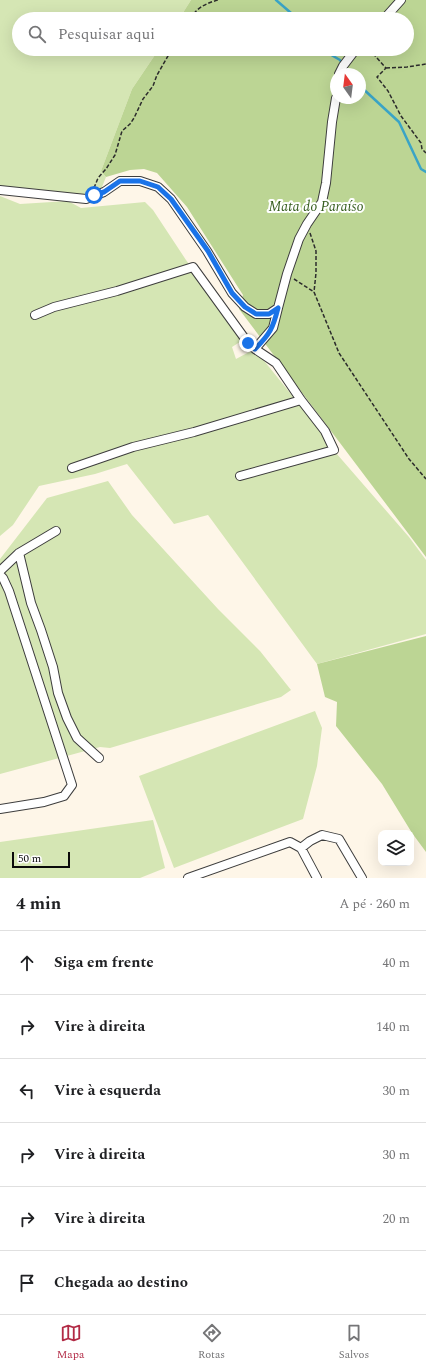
<!DOCTYPE html>
<html lang="pt">
<meta charset="utf-8">
<style>
:root{--surface:#fff;--page:#f2f2f2;--text:#202124;--muted:#757577;--line:#e0e0e0;--accent:#b22a45}
body{margin:0;font-family:Spectral,serif;background:var(--page);color:var(--text)}
.controls{position:absolute;right:12px;bottom:12px;display:grid;overflow:hidden;border-radius:8px;box-shadow:0 4px 16px #0002}
.controls button{width:36px;height:36px;display:grid;place-items:center;padding:0;border:0;border-bottom:1px solid var(--line);background:var(--surface);color:var(--text);font:20px sans-serif}
.compass{position:absolute;left:330px;top:68px;width:36px;height:36px;border-radius:50%;background:var(--surface);box-shadow:0 4px 16px #0002;rotate:346deg}
.scale{position:absolute;left:12px;bottom:10px;width:58px;box-sizing:border-box;padding-left:4px;border:2px solid #0a0a0a;border-top:0;font-size:11px;line-height:14px;white-space:nowrap;color:#0a0a0a;-webkit-text-stroke:3px #fff;paint-order:stroke}
.stop{position:absolute;width:12px;height:12px;margin:-9px;border:3px solid #1a73e8;border-radius:50%;background:#fff}
.stop.end{background:#1a73e8;border-color:#fff;box-shadow:0 1px 4px #0008}
.list{margin:0;padding:0;list-style:none}
h2{display:flex;justify-content:space-between;align-items:center;height:52px;margin:0;padding:0 16px;font-size:17px}
h2 small{font-size:13px;font-weight:400;color:var(--muted)}
.list li{display:grid;grid-template-columns:26px 1fr auto;gap:12px;align-items:center;box-sizing:border-box;height:64px;padding:0 16px;border-top:1px solid var(--line)}
.list b{display:block;font-size:15px;white-space:nowrap}
.list em{font-size:13px;font-style:normal;color:var(--muted)}
.icon{flex:none;width:22px;height:22px;fill:none;stroke:currentColor;stroke-width:2;stroke-linecap:round;stroke-linejoin:round}
.map{position:relative;flex:none;width:426px;height:878px;overflow:hidden}
.search{position:absolute;background:var(--surface);box-shadow:0 4px 16px #0002;left:12px;right:12px;top:12px;height:44px;display:flex;align-items:center;gap:10px;box-sizing:border-box;padding:0 14px;border-radius:22px;color:var(--muted);font-size:15px}
.sheet{height:436px;background:var(--surface)}
nav{display:flex;justify-content:space-around;align-items:center;box-sizing:border-box;height:56px;border-top:1px solid var(--line);background:var(--surface);font-size:11px;color:var(--muted)}
nav a{display:grid;justify-items:center;gap:2px}
nav .on{color:var(--accent)}
.map>svg:first-child{display:block}
</style>
<div class="map">
<svg width="426" height="878" viewBox="0 0 426 878">
<rect width="100%" height="100%" fill="#fef6e8"/>
<path fill="#d5e6b4" d="M0,0H191L179,19H19V49H159L132,89L101,171L106,177L96,202L0,193Z
M0,196L20,204L68,201L81,208L145,202L153,210L186,260L243,340L232,347L236,359L251,351L261,357L320,430L336,453L409,537L426,560V634L317,664L208,515L174,524L127,464L95,474L39,486L13,525L0,536Z
M108,481L132,515L218,609L260,651L291,690L281,697L110,748L100,747L0,774V559L47,498Z
M315,711L322,728L317,766L303,819L174,868L139,776Z
M153,820L165,868L140,878H0V842Z"/>
<path fill="#bcd594" fill-rule="evenodd" d="M191,0H426V557L239,309L243,295L187,207L157,173L144,169L130,170L106,177L101,171L132,89L159,49H407V19H179ZM336,74H360V98H336Z
M426,636V852L412,833L382,784L336,726L337,702L325,697L317,664Z"/>
<g fill="none" stroke-linecap="round" stroke-linejoin="round">
<path stroke="#3aa4c6" stroke-width="2.5" d="M276,0L298,19
M321,49L340,60L342,63
M345,67L349,74
M360,86L399,122L421,169L426,172"/>
<g stroke="#3d3d3d" stroke-width="10">
<path id="minor" d="M384,19L401,0
M339,74L343,66L356,49
M0,190L86,199L104,192L120,181H140L158,187L171,199L207,251L232,293L245,307L256,314H269L278,308L287,274L299,239L307,224L322,202L326,183L332,122L336,98
M35,315L54,307L117,291L193,267L248,343L255,349
M72,468L133,447L194,432L301,400
M240,476L334,450L325,431L301,400L276,363L255,349L273,328L278,308
M19,553L31,603L41,630L53,667L58,693L67,718L77,738L99,758
M0,571L19,553L56,531
M0,575L3,578L9,591L72,785L64,796L44,802L0,809
M301,848L310,841L322,835L339,839L362,878
M301,848L317,878
M188,878L290,842L301,848"/>
</g>
<path stroke="#2c2c2c" stroke-width="1.5" stroke-dasharray="4 2" stroke-linecap="butt" d="M191,19C195,8 207,3 218,0
M369,49L386,68L377,77L388,91L401,116L421,143L422,149L426,153
M386,68L407,67L426,64
M94,188L98,178L106,169L115,155L122,131L130,124L134,118L143,99L153,86L157,75L172,49
M310,233L316,251V273L314,292L339,353L409,459L426,479
M294,279L314,292"/>
<use href="#minor" stroke="#fff" stroke-width="8"/>
</g>
<g fill="none" stroke-linecap="round" stroke-linejoin="round">
<path stroke="#1a73e8" stroke-width="5" d="M94,195L104,192L120,181H140L158,187L171,199L208,251L232,293L245,307L256,314H269L278,308C273,328 270,334 255,349L248,343"/>
</g>
<g text-anchor="middle" dominant-baseline="central" stroke-width="4" stroke-linejoin="round" paint-order="stroke">
<g font-size="14" font-style="italic" fill="#355d1e" stroke="#fff">
<text x="316" y="206">Mata do Paraíso</text>
</g>
</g>
</svg>
<div class="controls">
<button><svg class="icon" aria-label="layers" viewBox="0 0 24 24"><path d="M12 4l9 5-9 5-9-5zM3 14l9 5 9-5"/></svg></button>
</div>
<svg class="compass" viewBox="-18 -18 36 36"><path d="M0-13l5 13h-10z" fill="#e53935"/><path d="M0 13l5-13h-10z" fill="#757577"/></svg>
<div class="scale">50 m</div>
<div class="stop" style="left:94px;top:195px"></div>
<div class="stop end" style="left:248px;top:343px"></div>
<div class="search"><svg class="icon" aria-label="search" viewBox="0 0 24 24"><circle cx="10" cy="10" r="6"/><path d="M15 15l6 6"/></svg>Pesquisar aqui</div>
</div>
<section class="sheet">
<h2>4 min<small>A pé · 260 m</small></h2>
<ul class="list">
<li><svg class="icon" aria-label="ahead" viewBox="0 0 24 24"><path d="M12 20V5M6 11l6-6 6 6"/></svg><div><b>Siga em frente</b></div><em>40 m</em></li>
<li><svg class="icon" aria-label="right" viewBox="0 0 24 24"><path d="M7 20v-9h11M14 6l5 5-5 5"/></svg><div><b>Vire à direita</b></div><em>140 m</em></li>
<li><svg class="icon" aria-label="left" viewBox="0 0 24 24"><path d="M17 20v-9H6M10 6l-5 5 5 5"/></svg><div><b>Vire à esquerda</b></div><em>30 m</em></li>
<li><svg class="icon" aria-label="right" viewBox="0 0 24 24"><path d="M7 20v-9h11M14 6l5 5-5 5"/></svg><div><b>Vire à direita</b></div><em>30 m</em></li>
<li><svg class="icon" aria-label="right" viewBox="0 0 24 24"><path d="M7 20v-9h11M14 6l5 5-5 5"/></svg><div><b>Vire à direita</b></div><em>20 m</em></li>
<li><svg class="icon" aria-label="arrive" viewBox="0 0 24 24"><path d="M6 21V4h12l-3 4 3 4H6"/></svg><div><b>Chegada ao destino</b></div></li>
</ul>
</section>
<nav>
<a class="on"><svg class="icon" aria-label="map" viewBox="0 0 24 24"><path d="M3 6l6-2 6 2 6-2v14l-6 2-6-2-6 2zM9 4v14M15 6v14"/></svg>Mapa</a>
<a><svg class="icon" aria-label="directions" viewBox="0 0 24 24"><path d="M12 3l9 9-9 9-9-9zM9 14v-3h6M13 9l2 2-2 2"/></svg>Rotas</a>
<a><svg class="icon" aria-label="saved" viewBox="0 0 24 24"><path d="M7 4h10v16l-5-4-5 4z"/></svg>Salvos</a>
</nav>
